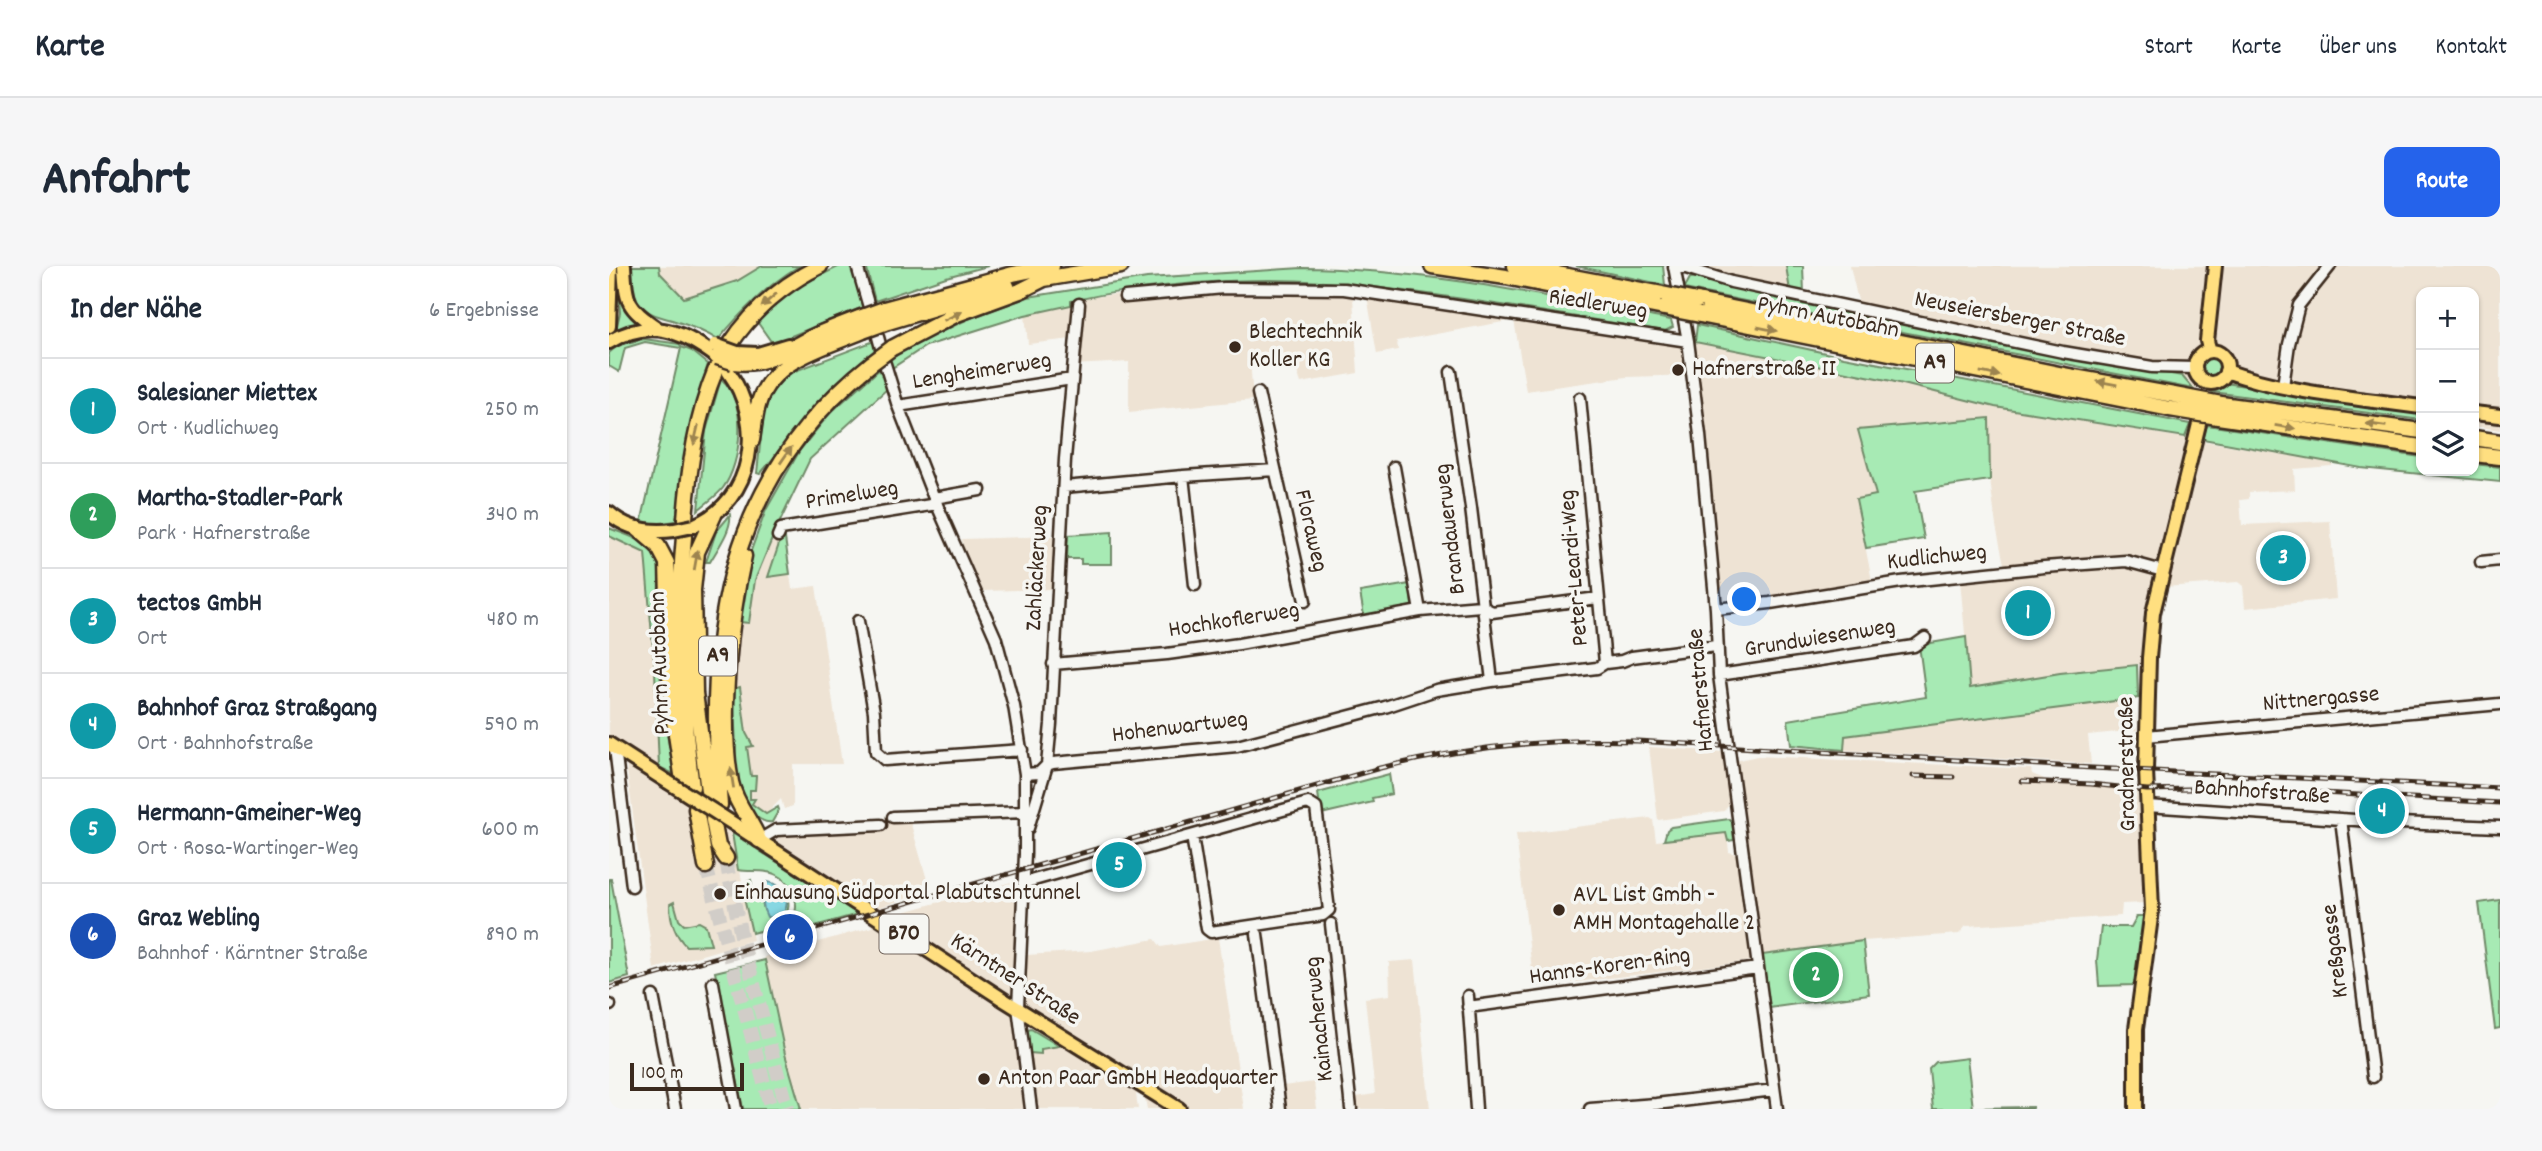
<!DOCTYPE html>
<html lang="de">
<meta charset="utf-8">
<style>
:root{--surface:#fff;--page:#f6f6f7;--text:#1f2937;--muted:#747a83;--line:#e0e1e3;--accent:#2563eb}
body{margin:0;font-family:Dekko,sans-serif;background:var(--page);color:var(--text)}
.controls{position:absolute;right:21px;top:21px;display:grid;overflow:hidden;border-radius:14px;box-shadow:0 2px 5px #0004}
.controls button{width:63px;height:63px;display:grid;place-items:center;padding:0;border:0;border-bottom:2px solid var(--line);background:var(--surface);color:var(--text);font:35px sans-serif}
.scale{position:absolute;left:21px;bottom:18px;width:114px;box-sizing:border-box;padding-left:7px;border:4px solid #3b2a1e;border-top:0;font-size:19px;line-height:24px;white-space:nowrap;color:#3b2a1e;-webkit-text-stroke:5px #f6f6f2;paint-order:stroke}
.you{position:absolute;left:1136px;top:334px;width:24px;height:24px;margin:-18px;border:5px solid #fff;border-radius:50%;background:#1a73e8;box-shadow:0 0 0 10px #1a73e833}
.badge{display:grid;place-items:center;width:46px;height:46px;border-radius:50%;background:var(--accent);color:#fff;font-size:23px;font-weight:700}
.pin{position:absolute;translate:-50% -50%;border:4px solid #fff;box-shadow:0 2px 7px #0006}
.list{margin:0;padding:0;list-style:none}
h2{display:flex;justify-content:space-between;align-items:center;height:91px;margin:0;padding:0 28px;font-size:30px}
h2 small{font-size:23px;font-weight:400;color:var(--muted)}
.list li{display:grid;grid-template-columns:46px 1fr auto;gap:21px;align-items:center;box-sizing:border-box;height:105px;padding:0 28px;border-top:2px solid var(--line)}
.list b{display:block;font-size:26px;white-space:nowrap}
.list p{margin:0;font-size:23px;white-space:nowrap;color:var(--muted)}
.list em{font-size:23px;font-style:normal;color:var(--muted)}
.icon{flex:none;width:38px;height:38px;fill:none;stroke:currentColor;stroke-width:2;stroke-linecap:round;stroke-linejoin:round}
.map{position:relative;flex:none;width:1891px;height:843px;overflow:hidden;border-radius:14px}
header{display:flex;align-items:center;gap:42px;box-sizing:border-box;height:98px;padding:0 35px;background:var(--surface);border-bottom:2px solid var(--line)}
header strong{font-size:33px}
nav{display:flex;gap:38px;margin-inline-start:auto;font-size:24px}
.intro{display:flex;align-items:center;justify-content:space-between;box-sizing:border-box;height:168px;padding:0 42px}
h1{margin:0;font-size:49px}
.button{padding:18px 32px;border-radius:14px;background:var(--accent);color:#fff;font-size:24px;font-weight:700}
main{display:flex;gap:42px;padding:0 42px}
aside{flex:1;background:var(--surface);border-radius:14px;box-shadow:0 2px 5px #0004}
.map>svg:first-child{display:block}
</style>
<header>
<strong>Karte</strong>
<nav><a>Start</a><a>Karte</a><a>Über uns</a><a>Kontakt</a></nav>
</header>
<div class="intro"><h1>Anfahrt</h1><a class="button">Route</a></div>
<main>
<aside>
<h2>In der Nähe<small>6 Ergebnisse</small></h2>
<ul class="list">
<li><span class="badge" style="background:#0f9aa8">1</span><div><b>Salesianer Miettex</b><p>Ort · Kudlichweg</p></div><em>250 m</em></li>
<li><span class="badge" style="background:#2e9e5b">2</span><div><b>Martha-Stadler-Park</b><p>Park · Hafnerstraße</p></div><em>340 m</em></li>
<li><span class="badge" style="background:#0f9aa8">3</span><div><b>tectos GmbH</b><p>Ort</p></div><em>480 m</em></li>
<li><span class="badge" style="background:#0f9aa8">4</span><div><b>Bahnhof Graz Straßgang</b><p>Ort · Bahnhofstraße</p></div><em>590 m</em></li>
<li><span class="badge" style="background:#0f9aa8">5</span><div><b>Hermann-Gmeiner-Weg</b><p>Ort · Rosa-Wartinger-Weg</p></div><em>600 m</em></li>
<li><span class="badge" style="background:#1a4fb4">6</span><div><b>Graz Webling</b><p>Bahnhof · Kärntner Straße</p></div><em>890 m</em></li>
</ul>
</aside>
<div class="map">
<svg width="1891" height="843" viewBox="0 0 1891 843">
<rect width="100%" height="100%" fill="#f6f6f2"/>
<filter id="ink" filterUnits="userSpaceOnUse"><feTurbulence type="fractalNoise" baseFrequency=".0143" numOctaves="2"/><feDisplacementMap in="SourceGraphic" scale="14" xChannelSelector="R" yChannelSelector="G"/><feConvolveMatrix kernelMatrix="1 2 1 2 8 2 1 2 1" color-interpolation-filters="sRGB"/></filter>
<g filter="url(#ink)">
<path fill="#eee3d4" d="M0,0H153L128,15L75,32L0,72Z
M1092,0H1177L1181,25L1154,19Z
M1241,0H1891V164L1865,160V26H1812V154L1604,126L1368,81L1372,62L1250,39Z
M622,15L713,16L800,26L1056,65L1086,76L1278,114L1386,141L1724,196L1723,200L1685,203L1686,224L1640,226V233L1631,234L1633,259L1721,255L1727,333L1636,342L1634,320L1629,316L1555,321L1551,339L1543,397L1451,407L1361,422L1351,314L1394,309L1395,298L1387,260L1381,214L1379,152L1267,230L1247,233L1264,320L1107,343L1086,129L1088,109L1017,111L917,125L905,54L788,75L789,84L768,88L758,30L744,32L749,107L692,117L682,88L641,92L644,134L520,146V96L463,99V73L419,78L416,49L461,39V35L477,32Z
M175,267L183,323L207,320L233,498H184V540L175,543L172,533L157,548L143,538L141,533L124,423L131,356L140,357L146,314L165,268Z
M0,270L36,287L46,405L50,501H35L0,478Z
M447,270L446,323L374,325L354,282L353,273Z
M1526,432V437L1521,438V446L1527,447L1528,464L1479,469L1482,498L1235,484L1236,470Z
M1040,481L1114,486L1121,536L1115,545L1049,554Z
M1148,490L1422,503L1423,508L1438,514L1528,523L1535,596L1536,637L1513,638L1512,650L1357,660L1350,668L1254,675L1153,689L1126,495Z
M17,497L124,567L144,674L45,703Z
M1041,552L1044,554L1047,575L1118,567L1120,586L1127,588L1143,695L925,721L907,568Z
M301,555L321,624L266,643L158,568Z
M421,611L417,689L482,685L546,673L552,681L609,672L635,843H538L536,832L527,828L529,843H425L420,787L432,788V783L449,780L403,750L415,843H192L176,788L155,691L263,661L262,655Z
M806,694L821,843H742L741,832L766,828L756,732L781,729L780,696Z
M705,816L708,843H669L666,821Z"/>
<path fill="#a7eab4" stroke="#718a69" stroke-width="2" d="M8,0H10C10,24 11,43 31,59L7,63L11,47Z
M21,0H50L51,7L75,32L128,15L153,0H190C157,20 133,45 109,74C95,65 79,59 63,54C29,45 21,38 21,0Z
M231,0H243L254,41L165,77L161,74L149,57V54L177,26Z
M257,0H379L337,11L266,35Z
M967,0H1054L1056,19L1051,18Z
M1177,0H1194L1195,27L1181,25Z
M693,2C818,3 940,31 1062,54L1064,61L1056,65C943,48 829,26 715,16C637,10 538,18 462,35V39L416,49L317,80L283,102L281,90L359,53L419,31L538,12Z
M1091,11L1234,45L1402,79L1573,110L1584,123L1075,23L1081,12Z
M1088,59L1235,91L1581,158L1576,171L1386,141L1278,114L1086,76Z
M35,73L71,78L72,81L83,85L99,98C82,152 74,199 67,255L47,258L32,257L72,82L36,76L16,82L10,106L0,100V87L9,79Z
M265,75L267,83L230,116L151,208L148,207L154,151L161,129L178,108Z
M1591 100a11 11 0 1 1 22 0a11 11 0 1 1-22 0Z
M273,101L278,123L201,193L165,268L146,314L140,357L131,356L140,290L157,244L191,184L221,147Z
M112,113C139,134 133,197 114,222C108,230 97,237 89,244L97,165Z
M1616,117L1812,145V154L1604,126Z
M1380,152L1381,214L1306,225L1315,273L1257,282L1247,233L1267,229L1249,164Z
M1598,159L1812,191V205H1865V198L1891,201V216L1752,202L1594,173Z
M121,249C123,263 109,282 101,296H97L107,266Z
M0,262C23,272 45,274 50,302C49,372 48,441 67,509L50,501L46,405L36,287L0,270Z
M503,266V298H472V293H458L459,269Z
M172,272H176L181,308L159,311Z
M801,318L803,340L755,350L751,326Z
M1357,371L1361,422L1451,407L1528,399L1529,432L1236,470L1235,484L1182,479L1179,454L1317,431L1310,379Z
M131,421L137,467L144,480L138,481L142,510H147L146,524H141V533H146L143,538L157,548L169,541L170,544L163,556C146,559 128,528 125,513C123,503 127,490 127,479C126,461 125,442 124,423Z
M780,508L783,528L763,532L764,536L712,548L709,527Z
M1120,553L1123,555L1125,574L1119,575L1117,567L1055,574L1058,564L1062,561Z
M123,567L249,648L188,665L187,663L172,667C175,663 181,659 184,654C193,634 180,609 158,606C149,604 139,606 129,604Z
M0,613H2L20,711L0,717Z
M142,614L145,631H152L155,644L178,637L172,621C184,632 181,653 166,661C159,664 150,665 143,667L132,619Z
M1891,634V762L1886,763L1870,637Z
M65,636L70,654L75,659L90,656L97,660L102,679L77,680C66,669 61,654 61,638Z
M1528,650H1536V659L1526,719L1490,720L1488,694L1492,661H1522Z
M1254,675L1260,728L1160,742L1153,689Z
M156,694L176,788L192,843H134L106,706Z
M422,763L450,780L432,783V788L421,787L419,764Z
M1358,792L1364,842L1423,841V843H1324L1320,803L1327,796Z"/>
<path fill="#87d7e2" stroke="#699294" stroke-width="2" d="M156,616C178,616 186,643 167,653L158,651L155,644L152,623Z"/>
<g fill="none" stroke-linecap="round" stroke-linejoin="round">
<path stroke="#d1cdc8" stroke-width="14" stroke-dasharray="14 7" stroke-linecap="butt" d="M117,595L132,670L178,843
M97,600L162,843"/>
<g stroke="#3b2a1e" stroke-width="15">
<path id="minor" d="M248,0L260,41
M1065,0L1079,75L1091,169L1107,343L1110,409L1168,843
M1065,2H1077L1122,16L1454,86L1543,101L1587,102
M516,31L615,22L735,23L1079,75
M269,71L272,82
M276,98L289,140L325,232L387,373L405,440L416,508V588L409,741L422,843
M1674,120L1680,78L1690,39L1721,0
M649,127L696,335
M971,132L996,397L1013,395L1023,391L1107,380
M289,140L463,113
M785,201L811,345
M455,221L574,210
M325,232L371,224
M169,270L172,263L328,238
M1872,296L1891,294
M586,319L574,210L666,204
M1107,343L1161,337L1292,316L1435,301L1517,295L1554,305
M249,355L265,446L267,486L276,494L413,484
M444,398L558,388L630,378L811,345L872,340L883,346L989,332
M1110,409L1305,380L1316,372
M883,415L988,402L996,397
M773,442L827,424L883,415L862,242L842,106
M1537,470L1891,438
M6,482L23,620
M416,508L430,507L438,499L444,497L628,480L772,442
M1538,540L1790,557L1891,561
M284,551L416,546
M1732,553L1764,811
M419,562L438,499L442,458L456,193L470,38
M150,574L167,564L272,559
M414,617L699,537L707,542L720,644L714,649L602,666L598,663L583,570
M722,658L742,843
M648,668L671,843
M104,717L127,843
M44,730L66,843
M859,730L867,843
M0,739H1
M859,741L1149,702
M981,843L1047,838L1165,824"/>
</g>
<g stroke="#3b2a1e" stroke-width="18">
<path id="major" d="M15,0C17,37 18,41 48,62
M0,60L2,0
M0,76C41,52 73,64 108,91
M1601,85L1598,75L1606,0
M1586 101a16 16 0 1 1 32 0a16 16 0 1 1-32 0Z
M128,87L149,88L179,79
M1617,105C1677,127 1749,132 1812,141
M1865,147L1891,150
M0,247C18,263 42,267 65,264
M84,260C147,234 156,156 119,105
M0,478L59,516
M128,560L395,734L570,843
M1527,843V763L1543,644L1537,504L1540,392L1544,347L1590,158"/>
</g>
<g stroke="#3b2a1e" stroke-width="19">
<path id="highway" d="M823,0L897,11L1055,42
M906,0L1053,28
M1088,35L1455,109L1565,129
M275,43L404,8L443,0
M1091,49L1561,143
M279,56L398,20
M120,80C143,45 173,19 211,0
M283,82L348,48L411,25L435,13L512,0
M124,96C160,100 173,86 203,71C218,64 234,58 250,52
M1612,138L1812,165
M1609,151L1812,181
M1865,172L1891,176
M143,174C145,162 146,148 150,136C163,93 217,81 254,65
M1865,188L1891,191
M76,253C80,202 87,151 107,103
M29,263L49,280L58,297L62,435L74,515
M75,271C67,354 72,439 83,521
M135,290C121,352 110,453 122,516C126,537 142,554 150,574
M100,532L86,427L84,324L88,286L105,249
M111,539C96,364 117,213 263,97
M87,543L97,600
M104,554L109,580L117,592"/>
</g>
<use href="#minor" stroke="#f6f6f2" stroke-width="10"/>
<use href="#major" stroke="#ffdf80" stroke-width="12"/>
<use href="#highway" stroke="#ffdf80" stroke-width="14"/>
<g stroke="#3b2a1e" stroke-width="5">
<path id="rail" d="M1304,510L1344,511
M1413,515L1482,518L1538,524L1625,522L1891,537
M0,722L771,502C856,481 941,472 1028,475L1483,502L1891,522"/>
</g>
<use href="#rail" stroke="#f6f6f2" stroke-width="2.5" stroke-dasharray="8" stroke-linecap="butt"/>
<g stroke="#3b2a1e" stroke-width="18" stroke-linecap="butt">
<path id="major-bridge" d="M106,79L128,87
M65,264L84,260
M59,516L128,560"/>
</g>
<g stroke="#3b2a1e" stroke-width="19" stroke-linecap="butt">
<path id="highway-bridge" d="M1053,28L1088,35
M1055,42L1091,49
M250,52L275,43
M254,65L279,56
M108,91L124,96
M263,97L283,82
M1565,129L1612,138
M1561,143L1609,151"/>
</g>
<use href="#major-bridge" stroke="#ffdf80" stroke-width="12"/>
<use href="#highway-bridge" stroke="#ffdf80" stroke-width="14"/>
</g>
<defs><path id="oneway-solid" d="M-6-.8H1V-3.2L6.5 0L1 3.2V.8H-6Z" transform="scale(1.75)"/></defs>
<g fill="#9d844f">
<use href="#oneway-solid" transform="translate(160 34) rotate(139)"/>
<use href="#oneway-solid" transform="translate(344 50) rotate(-25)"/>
<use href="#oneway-solid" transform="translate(1158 63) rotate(11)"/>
<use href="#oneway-solid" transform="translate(1381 108) rotate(11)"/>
<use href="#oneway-solid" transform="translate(1498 117) rotate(-170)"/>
<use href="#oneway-solid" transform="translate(1767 159) rotate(-172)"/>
<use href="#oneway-solid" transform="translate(1676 161) rotate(9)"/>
<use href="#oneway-solid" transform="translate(87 169) rotate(103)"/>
<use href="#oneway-solid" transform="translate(177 189) rotate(-55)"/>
<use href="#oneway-solid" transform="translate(87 294) rotate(-80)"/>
<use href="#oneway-solid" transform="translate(123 512) rotate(-99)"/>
</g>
</g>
<g fill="#3b2a1e" stroke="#f6f6f2" stroke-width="2.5">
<circle cx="626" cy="81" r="7"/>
<circle cx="1069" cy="104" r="7"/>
<circle cx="111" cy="628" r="7"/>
<circle cx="950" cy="644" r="7"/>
<circle cx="375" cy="813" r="7"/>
</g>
<g text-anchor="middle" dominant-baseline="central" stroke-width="7" stroke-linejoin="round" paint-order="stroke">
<g fill="#f6f6f2" stroke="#73675e" stroke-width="2">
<rect x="1307" y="77.5" width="38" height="39" rx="5"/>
<rect x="90" y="370.5" width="38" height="39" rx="5"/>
<rect x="270.5" y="648.5" width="49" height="39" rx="5"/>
</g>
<g font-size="23" font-weight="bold" fill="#3b2a1e">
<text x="1326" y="97">A9</text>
<text x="109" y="390">A9</text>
<text x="295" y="668">B70</text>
</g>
<g font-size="24" fill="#3b2a1e" stroke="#f6f6f2">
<text transform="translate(989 39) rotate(9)">Riedlerweg</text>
<text transform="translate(1219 52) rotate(11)">Pyhrn Autobahn</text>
<text transform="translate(1411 54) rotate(11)">Neuseiersberger Straße</text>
<text transform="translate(373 106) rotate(-9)">Lengheimerweg</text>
<text transform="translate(243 230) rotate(-9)">Primelweg</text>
<text transform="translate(842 263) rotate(-97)">Brandauerweg</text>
<text transform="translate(701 265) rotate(77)">Floraweg</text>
<text transform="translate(1328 292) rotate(-6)">Kudlichweg</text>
<text transform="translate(429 302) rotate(-87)">Zahläckerweg</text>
<text transform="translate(966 302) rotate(-95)">Peter-Leardi-Weg</text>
<text transform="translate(625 355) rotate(-9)">Hochkoflerweg</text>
<text transform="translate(1211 373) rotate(-9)">Grundwiesenweg</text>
<text transform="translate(52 397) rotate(-92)">Pyhrn Autobahn</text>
<text transform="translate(1093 424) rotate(-95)">Hafnerstraße</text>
<text transform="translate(1712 434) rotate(-5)">Nittnergasse</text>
<text transform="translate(571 462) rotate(-7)">Hohenwartweg</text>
<text transform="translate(1519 498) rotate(-91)">Gradnerstraße</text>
<text transform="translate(1653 527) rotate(4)">Bahnhofstraße</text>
<text transform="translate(1727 685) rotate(-97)">Kreßgasse</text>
<text transform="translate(1001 701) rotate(-8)">Hanns-Koren-Ring</text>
<text transform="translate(406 714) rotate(33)">Kärntner Straße</text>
<text transform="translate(711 753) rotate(-96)">Kainacherweg</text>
</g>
<g font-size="24" fill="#3b2a1e" stroke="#f6f6f2" text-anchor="start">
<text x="640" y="67">Blechtechnik<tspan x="640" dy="28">Koller KG</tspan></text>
<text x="1083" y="104">Hafnerstraße II</text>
<text x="125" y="628">Einhausung Südportal Plabutschtunnel</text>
<text x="964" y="630">AVL List Gmbh -<tspan x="964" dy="28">AMH Montagehalle 2</tspan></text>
<text x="389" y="813">Anton Paar GmbH Headquarter</text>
</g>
</g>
</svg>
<div class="controls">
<button>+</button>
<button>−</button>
<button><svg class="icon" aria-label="layers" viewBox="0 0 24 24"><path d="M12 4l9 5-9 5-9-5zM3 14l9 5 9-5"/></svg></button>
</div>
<div class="scale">100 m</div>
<div class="you"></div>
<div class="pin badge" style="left:1419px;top:347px;background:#0f9aa8">1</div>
<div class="pin badge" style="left:1207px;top:709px;background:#2e9e5b">2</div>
<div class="pin badge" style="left:1674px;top:292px;background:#0f9aa8">3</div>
<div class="pin badge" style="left:1773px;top:545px;background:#0f9aa8">4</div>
<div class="pin badge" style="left:510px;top:599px;background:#0f9aa8">5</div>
<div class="pin badge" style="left:181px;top:671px;background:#1a4fb4">6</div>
</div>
</main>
